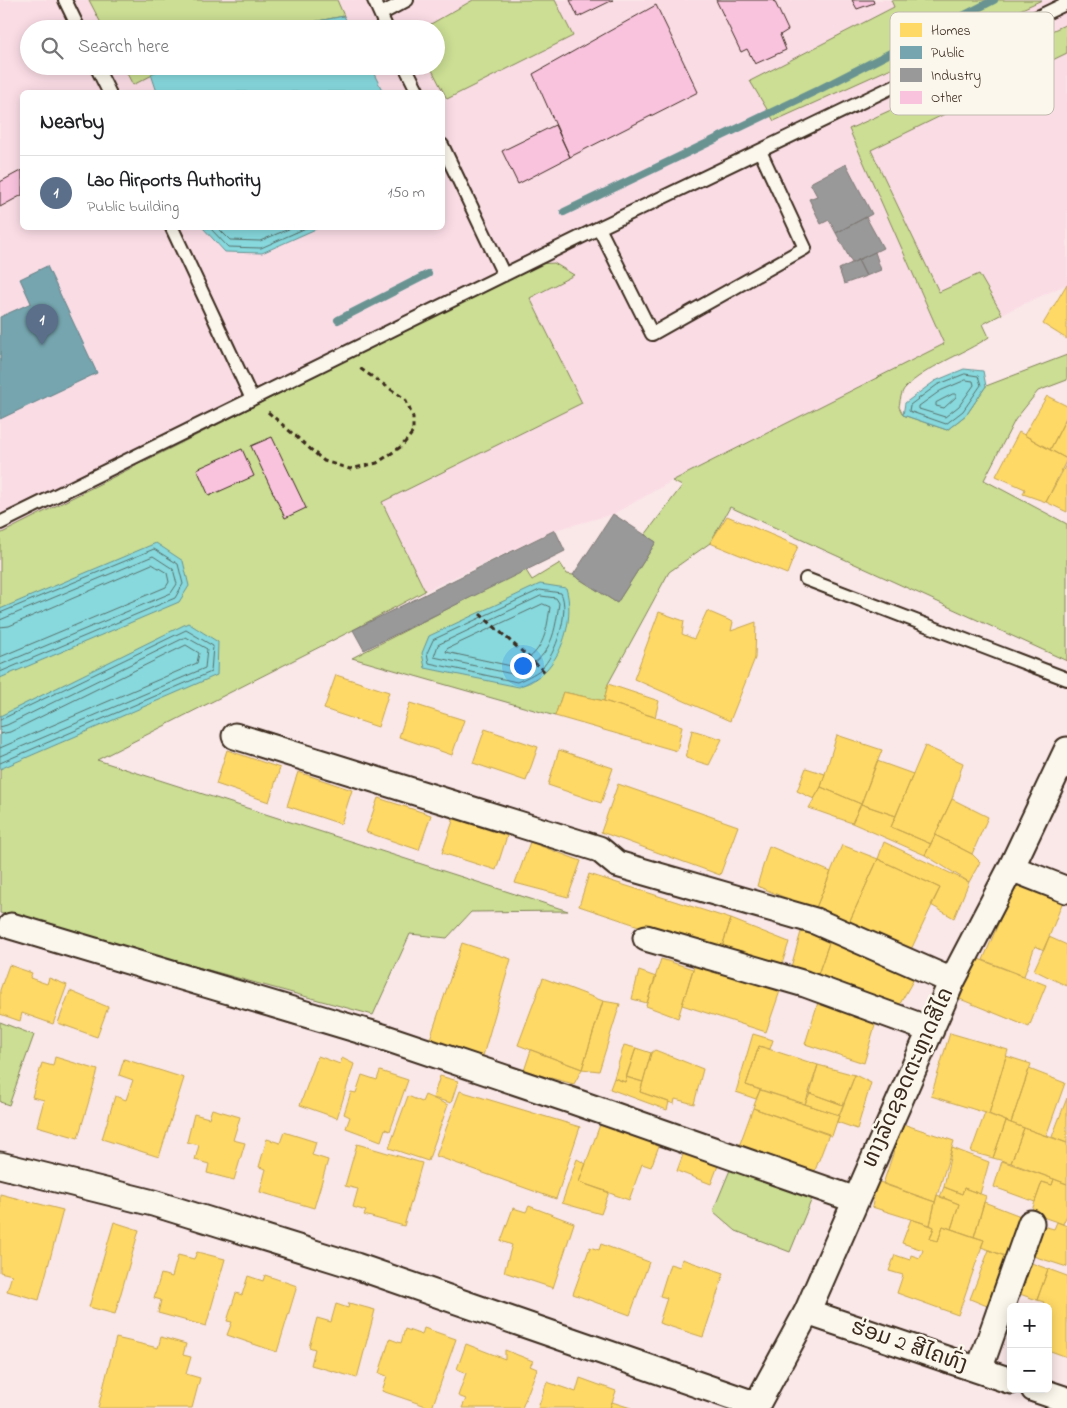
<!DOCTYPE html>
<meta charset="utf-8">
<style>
:root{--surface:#fff;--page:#f6f6f6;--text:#202124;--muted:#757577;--line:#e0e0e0;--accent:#7c3aed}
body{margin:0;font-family:"Indie Flower","Noto Sans Lao",sans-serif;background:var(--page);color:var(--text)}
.controls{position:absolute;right:15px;bottom:15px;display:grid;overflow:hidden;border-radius:8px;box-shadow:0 2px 12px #0003}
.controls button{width:45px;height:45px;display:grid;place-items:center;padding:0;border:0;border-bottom:1px solid var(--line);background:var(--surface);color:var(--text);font:25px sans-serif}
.you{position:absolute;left:522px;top:665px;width:18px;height:18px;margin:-12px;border:4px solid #fff;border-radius:50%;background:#1a73e8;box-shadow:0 0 0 8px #1a73e833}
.badge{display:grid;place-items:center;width:32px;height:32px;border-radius:50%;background:var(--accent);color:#fff;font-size:16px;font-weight:700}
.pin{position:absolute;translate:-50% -41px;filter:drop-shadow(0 1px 2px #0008)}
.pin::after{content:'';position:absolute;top:26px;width:18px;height:15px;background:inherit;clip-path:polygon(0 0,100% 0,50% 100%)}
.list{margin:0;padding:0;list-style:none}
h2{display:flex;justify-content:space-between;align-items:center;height:65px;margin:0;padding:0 20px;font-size:21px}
h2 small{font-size:16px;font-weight:400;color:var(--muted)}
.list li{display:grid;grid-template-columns:32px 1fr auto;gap:15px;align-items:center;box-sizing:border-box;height:75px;padding:0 20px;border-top:1px solid var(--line)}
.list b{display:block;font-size:19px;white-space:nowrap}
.list p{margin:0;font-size:16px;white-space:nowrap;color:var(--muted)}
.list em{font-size:16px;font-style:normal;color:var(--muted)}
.icon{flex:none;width:28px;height:28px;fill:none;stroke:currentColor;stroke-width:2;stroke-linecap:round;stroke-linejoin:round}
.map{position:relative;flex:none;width:1067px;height:1408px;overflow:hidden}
.search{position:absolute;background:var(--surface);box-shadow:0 2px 12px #0003;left:20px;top:20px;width:425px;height:55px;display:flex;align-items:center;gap:12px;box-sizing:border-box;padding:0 18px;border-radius:28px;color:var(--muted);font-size:19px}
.panel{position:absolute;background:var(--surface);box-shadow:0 2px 12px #0003;left:20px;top:90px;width:425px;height:140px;border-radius:8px}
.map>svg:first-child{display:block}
</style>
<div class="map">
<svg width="1067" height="1408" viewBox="0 0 1067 1408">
<rect width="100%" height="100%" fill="#fae7e8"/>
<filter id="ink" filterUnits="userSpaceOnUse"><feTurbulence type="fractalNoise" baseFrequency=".02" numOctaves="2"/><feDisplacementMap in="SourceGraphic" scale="10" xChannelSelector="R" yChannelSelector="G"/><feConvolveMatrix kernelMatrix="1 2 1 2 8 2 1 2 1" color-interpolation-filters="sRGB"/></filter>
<g filter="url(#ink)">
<path fill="#fadce5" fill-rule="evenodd" d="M0,0H1067V284L1002,314L945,346L672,481L613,514L555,530L425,591L353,630L0,806ZM29,29H436V66H29ZM22,92H442V228H22Z"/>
<path fill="#cbde93" stroke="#838458" d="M89,0H337L344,16L276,29H104Z
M473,0H555L573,36L447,99L430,66H436V29H422Z
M891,0H1042L774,121L750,81L894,7Z
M1067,24V53L993,89L981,63Z
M123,66H170L133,85Z
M944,86L955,109L871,150L939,292L979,274L1002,314L983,324L989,337C964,354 925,367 905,388C901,392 900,401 899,407L903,415L947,430L967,414L986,386L1067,355V380L1038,391L1015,420L984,480L1067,524V661L730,507L710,543L669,572L608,684L604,701L563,692L555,716L352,658L525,569L532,580L560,563L567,574L573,575L617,603L656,542L645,535L682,486L672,481L944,344L849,129Z
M554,263L574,275L530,298L582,403L382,502L425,591L353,630L97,760L568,911L471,912L447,938L410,934L373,1015L0,913V534L537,264Z
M0,1022L34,1035L9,1105L0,1102Z
M730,1170L813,1196L790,1252L736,1231L713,1211Z"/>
<path fill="#87d9de" stroke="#699391" d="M344,16L351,29H276Z
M170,66H370L383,92H157L151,74Z
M203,228H318L262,253L225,252Z
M964,369L983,371L986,386L967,414L947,430L903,415L905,403L935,381Z
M156,543L183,561L189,586L179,602L0,678V609Z
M540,584L566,588C574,615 565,651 545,671C539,678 527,683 519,687L425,668L422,653L429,636Z
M188,623L218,642L217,675L0,769V716Z"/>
<path fill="#ffd966" stroke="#c4a450" d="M1067,284V339L1043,324Z
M1047,396L1067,406V416L1050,450L1024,435Z
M1067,416V459L1050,450Z
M1019,432L1067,459L1046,502L1023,494L1025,489L996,476Z
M1067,463V512L1046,502Z
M727,516L798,546L787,574L710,543Z
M707,611L733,622L731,631L756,622L755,658L730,721L634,679L659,612L684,621L682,634L694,639Z
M336,675L389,692L378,727L324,709Z
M608,684L659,701L655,717L604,701Z
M563,692L604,701L682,726L677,751L555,716Z
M410,703L464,720L452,755L399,737Z
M485,729L538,747L526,781L473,763Z
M692,730L722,739L709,765L686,758Z
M837,735L882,750L861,804L821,787Z
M925,746L963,763L952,799L931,844L891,827Z
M227,750L280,768L269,802L216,784Z
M559,750L613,768L601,803L548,785Z
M877,761L913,774L896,816L861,804Z
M806,768L825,774L821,787L814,799L797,791Z
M298,772L352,790L341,824L287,806Z
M618,784L738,826L720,875L601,832Z
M821,787L861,804L852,823L809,808Z
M378,798L431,815L419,850L366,832Z
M952,799L988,817L972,854L935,835Z
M861,804L896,816L891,827L931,844L925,855L852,823Z
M454,818L507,836L496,870L442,853Z
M935,835L972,854L980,862L969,882L925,855Z
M530,842L581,861L568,897L515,883Z
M884,842L969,882L954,918L931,905L940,888L878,859Z
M842,845L878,859L847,927L815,910Z
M769,846L831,872L815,910L757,886Z
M878,859L940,888L908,956L847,927Z
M589,874L731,919L720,953L579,906Z
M1015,884L1063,901L1044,950L1035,946L1024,976L983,960Z
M731,919L789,942L780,970L720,953Z
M801,932L831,937L816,980L791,967Z
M831,937L915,977L897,1009L816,980Z
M1049,937L1067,945V986L1034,970Z
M462,943L511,959L482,1059L430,1039Z
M697,957L782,985L766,1032L682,1005Z
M976,958L1046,985L1029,1027L960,999Z
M661,959L693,969L678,1018L646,1006Z
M9,965L32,973L30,978L47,984L49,978L67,985L53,1024L22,1013L20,1021L0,1014V990Z
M639,971L656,977L647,1003L632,999Z
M543,978L603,1001L582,1069L518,1045Z
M70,991L108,1007L97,1037L58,1023Z
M821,993L878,1015L864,1063L805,1044Z
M603,1001L620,1004L599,1071L582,1069Z
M950,1033L1008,1050L989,1114L931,1096Z
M753,1034L773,1040L770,1049L759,1046L746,1085L760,1090L756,1099L736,1092Z
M624,1045L636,1048L625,1082L614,1078Z
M759,1046L818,1065L805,1104L746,1085Z
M636,1048L651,1053L643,1082L626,1077Z
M531,1050L582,1069L574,1084L524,1071Z
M655,1050L703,1069L694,1104L675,1099L674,1104L640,1092L651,1053Z
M318,1056L340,1064L342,1058L354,1064L337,1118L300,1105Z
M1006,1056L1031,1064L1011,1123L989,1114Z
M55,1057L98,1070L78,1138L37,1126L44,1100L32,1097L42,1063L53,1066Z
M124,1059L184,1078L159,1157L102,1139L115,1096L126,1100L133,1080L119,1075Z
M818,1065L855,1075L843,1105L810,1093Z
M1029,1069L1065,1083L1046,1136L1011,1123Z
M380,1071L408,1080L390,1131L385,1129L381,1141L346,1128L350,1117L344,1114L351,1092L356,1093L362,1075L377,1080Z
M855,1075L871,1083L857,1129L837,1122Z
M440,1076L458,1081L451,1103L433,1098Z
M626,1077L643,1082L640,1092L669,1102L667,1110L610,1089L614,1078L625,1082Z
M760,1090L839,1115L832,1136L753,1108Z
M460,1091L580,1127L556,1199L436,1156Z
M810,1093L843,1105L839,1115L805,1104Z
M425,1095L448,1105L428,1161L389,1148L408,1096L422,1102Z
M1067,1098V1143L1052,1137Z
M753,1108L829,1134L812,1178L737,1152Z
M212,1109L240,1117L233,1140L245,1143L234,1180L207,1173L209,1164L195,1160L199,1145L187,1142L194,1114L209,1118Z
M985,1113L1006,1121L993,1158L971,1152Z
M1006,1121L1024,1128L1011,1163L993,1158Z
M601,1122L660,1143L651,1167L642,1164L629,1200L579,1182Z
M903,1124L954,1141L935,1202L883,1184Z
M1024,1128L1067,1143V1184L1011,1163Z
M284,1132L316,1142L312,1155L328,1160L314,1208L260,1192L266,1169L259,1167L267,1139L280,1143Z
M357,1144L422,1163L404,1226L364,1215L366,1211L353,1207L358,1189L345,1186Z
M952,1148L989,1162L980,1194L964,1188L962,1194L944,1187Z
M685,1149L719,1163L711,1184L677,1171Z
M577,1159L586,1164L579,1182L609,1192L601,1214L562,1203Z
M1002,1161L1054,1179L1052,1185L1042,1182L1035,1202L994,1187Z
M1054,1179L1067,1184V1215L1063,1224L1031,1213L1042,1182L1052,1185Z
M877,1181L935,1202L930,1225L872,1207Z
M944,1187L962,1194L964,1188L986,1196L974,1237L951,1229L959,1204L940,1197Z
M0,1194L63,1210L39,1300L7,1291L12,1275L0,1272Z
M937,1195L959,1204L951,1229L943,1226L938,1241L930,1239L934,1227L930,1225Z
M984,1202L1023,1217L1010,1258L981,1247L984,1240L974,1237Z
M529,1206L574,1223L553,1288L504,1272L512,1245L501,1241L513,1208L526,1212Z
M911,1219L934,1227L930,1239L938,1241L943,1226L984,1240L958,1315L897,1293L903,1275L889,1271L895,1255L910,1260L911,1255L920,1258L923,1250L902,1243Z
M114,1222L139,1230L115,1314L89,1307Z
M1057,1222L1067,1226V1267L1033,1256L1043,1226L1054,1229Z
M601,1244L649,1262L630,1315L573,1294L590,1247L599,1250Z
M989,1250L1010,1258L992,1308L970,1299Z
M197,1252L225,1259L206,1326L158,1313L161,1300L154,1298L161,1274L172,1277L178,1255L194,1259Z
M682,1259L724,1273L703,1337L659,1323L667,1298L660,1296L670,1264L680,1267Z
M1023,1260L1048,1269L1037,1300L1011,1291Z
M1048,1269L1067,1276V1357L1048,1350V1307H1042L1044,1302L1037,1300Z
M265,1275L297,1286L277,1352L227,1335L232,1322L227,1321L236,1293L242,1295L248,1276L263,1281Z
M349,1303L375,1310L357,1378L311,1365L315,1349L309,1347L317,1318L331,1322L336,1304L348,1308Z
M424,1328L456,1339L432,1408L382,1391L387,1376L379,1373L390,1339L401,1343L405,1329L422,1335Z
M161,1337L186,1344L183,1355L191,1357L186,1374L200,1378L192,1408H98L116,1338L158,1348Z
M466,1344L505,1359V1350L533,1361L530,1366L537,1369L522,1408H462L466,1399L458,1396L466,1373L457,1369Z
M580,1378L616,1391L610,1408H538L547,1382L576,1392Z
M612,1402L631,1408H610Z"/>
<path fill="#76a5af" stroke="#648084" d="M47,266L97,373L0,419V317L31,303L20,279Z"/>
<path fill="#999" stroke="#7d7874" d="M846,164L872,214L836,233L829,220L821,224L809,199L817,196L810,183Z
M866,217L883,248L852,263L836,233Z
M875,252L881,270L866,276L858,260Z
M858,260L866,276L844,284L839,269Z
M613,514L656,542L617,603L573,575Z
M555,530L565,551L364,650L353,630Z"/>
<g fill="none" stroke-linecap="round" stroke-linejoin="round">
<path stroke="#59706b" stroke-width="1" d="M210,228L228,247L261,248L306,228
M218,228L230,240L260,241L291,228
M965,374L978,376L981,385L963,411L946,424L909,411L910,405L937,385Z
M966,380L973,381L974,385L959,406L945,417L919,409V406L940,391Z
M953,394H956V397L944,408L936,406V403Z
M540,590L561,593C570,611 556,655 541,669C535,674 524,679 517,682L429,663L427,653L433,640Z
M541,596L556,598L559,603C554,640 550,656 517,675L434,657L438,645Z
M543,604L550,607C546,636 543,652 516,667L446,652L447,649Z
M0,613L154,549L178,564L183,584L175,598L0,672
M0,620L153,556L173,569L177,584L171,593L0,665
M0,627L9,626L152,564L167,573L169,582L166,587L0,657
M0,720L186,630L213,646L211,672L0,763
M0,727L7,725L186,637L207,649L205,668L0,756
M0,734L10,732L186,645L199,653L197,663L0,748"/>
<path stroke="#699391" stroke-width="8" d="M564,212L820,89L994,0
M338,320L428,274"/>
</g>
<path fill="#f9c3de" stroke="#3b2a1e" d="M570,0H613L578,17Z
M716,0H774L788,30L780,35L786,50L755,64L747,49L741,52Z
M852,0H873L874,3L857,9Z
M656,5L698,92L570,157L533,74Z
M555,125L570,157L518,184L502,151Z
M22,170V195L0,207V182Z
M272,437L306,508L285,518L251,446Z
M242,449L254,476L209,496L197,469Z"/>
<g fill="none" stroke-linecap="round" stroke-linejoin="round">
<g stroke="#3b2a1e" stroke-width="16">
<path id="service" d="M65,0L79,29
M374,0L387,29
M381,14L407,0
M96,66L109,92
M405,66L418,92
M442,145L504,275
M172,228L252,399
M599,228L652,334L805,248L760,151
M0,523L599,228L1067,3
M806,579L1067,679"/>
</g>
<g stroke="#3b2a1e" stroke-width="29">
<path id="minor" d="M235,736L599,849L617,864L815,921L952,981
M1011,868L1067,890
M11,926L386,1038L573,1101L856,1200
M646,938L805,984L931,1030
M0,1165L153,1203L356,1266L757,1405
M807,1312L1011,1381
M979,1370L1031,1223
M1034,1389L1067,1400
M755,1408L807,1312L952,981L1011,868L1067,750"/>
</g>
<path stroke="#3b2a1e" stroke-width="3" stroke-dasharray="5 4" stroke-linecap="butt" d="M268,412L324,461L350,469L377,463L402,446L413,432V417L405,399L358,367
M480,614L545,672"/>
<use href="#service" stroke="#fbf7ec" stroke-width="12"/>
<use href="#minor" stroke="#fbf7ec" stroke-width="25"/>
</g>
</g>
<g text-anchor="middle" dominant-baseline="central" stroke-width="5" stroke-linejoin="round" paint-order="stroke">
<g font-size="22" fill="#3b2a1e" stroke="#fbf7ec">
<text transform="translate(909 1078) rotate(-66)">ທາງລັດຊອດຕະຫຼາດສີໄຄ</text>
<text transform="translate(909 1347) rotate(19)">ຮ່ອມ 2 ສີໄຄທົ່ງ</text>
</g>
</g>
<rect x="890" y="12" width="164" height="103" rx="8" fill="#fbf7ec" stroke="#c1baae" stroke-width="1"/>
<rect x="900" y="23" width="22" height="14" fill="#ffd966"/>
<rect x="900" y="46" width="22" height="13" fill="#76a5af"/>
<rect x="900" y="68" width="22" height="14" fill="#999"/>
<rect x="900" y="91" width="22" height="13" fill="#f9c3de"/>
<g font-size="14" fill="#3b2a1e">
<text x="931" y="35">Homes</text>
<text x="931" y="57">Public</text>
<text x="931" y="80">Industry</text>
<text x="931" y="102">Other</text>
</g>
</svg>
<div class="controls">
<button>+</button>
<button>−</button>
</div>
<div class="you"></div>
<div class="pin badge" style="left:42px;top:345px;background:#5c6f8a">1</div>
<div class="search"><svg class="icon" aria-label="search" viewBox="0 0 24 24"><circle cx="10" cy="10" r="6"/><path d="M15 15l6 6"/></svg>Search here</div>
<section class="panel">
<h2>Nearby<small></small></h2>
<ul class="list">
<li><span class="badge" style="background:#5c6f8a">1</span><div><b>Lao Airports Authority</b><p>Public building</p></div><em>150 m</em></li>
</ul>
</section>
</div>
